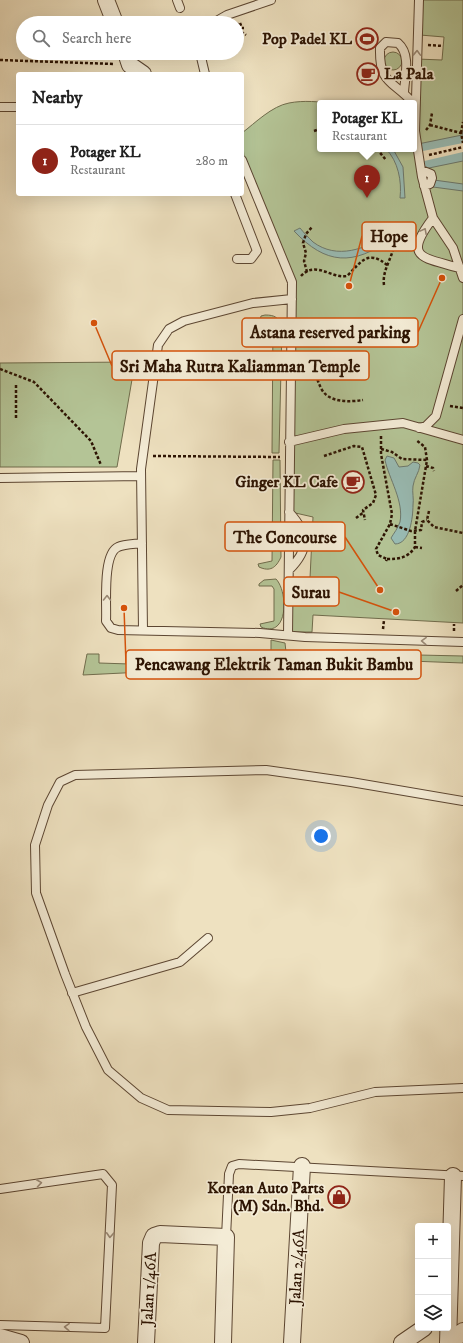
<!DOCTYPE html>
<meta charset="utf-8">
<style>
:root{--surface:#fff;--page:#f6f6f6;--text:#222;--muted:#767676;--line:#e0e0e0;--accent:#8f2418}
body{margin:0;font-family:"IM FELL DW Pica",serif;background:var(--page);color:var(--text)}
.controls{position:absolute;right:12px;bottom:12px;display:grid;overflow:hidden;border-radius:4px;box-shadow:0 4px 16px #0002}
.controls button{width:36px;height:36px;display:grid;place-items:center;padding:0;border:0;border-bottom:1px solid var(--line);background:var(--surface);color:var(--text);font:20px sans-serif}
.you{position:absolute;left:321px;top:836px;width:14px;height:14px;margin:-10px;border:3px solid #fff;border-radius:50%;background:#1a73e8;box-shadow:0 0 0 6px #1a73e833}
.badge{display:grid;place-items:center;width:26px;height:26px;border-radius:50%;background:var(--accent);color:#fff;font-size:13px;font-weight:700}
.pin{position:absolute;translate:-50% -33px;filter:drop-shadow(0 1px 2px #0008)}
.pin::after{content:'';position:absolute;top:21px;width:14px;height:12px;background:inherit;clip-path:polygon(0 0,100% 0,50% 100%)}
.popup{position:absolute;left:317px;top:100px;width:100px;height:52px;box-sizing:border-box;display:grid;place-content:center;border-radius:4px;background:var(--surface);filter:drop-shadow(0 1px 3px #0005);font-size:13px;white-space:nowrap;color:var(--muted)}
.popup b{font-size:15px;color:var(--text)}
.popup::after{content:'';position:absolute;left:50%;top:100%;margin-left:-8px;border:8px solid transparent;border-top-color:var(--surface)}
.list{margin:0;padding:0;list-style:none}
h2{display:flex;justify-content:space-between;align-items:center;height:52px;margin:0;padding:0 16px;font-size:17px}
h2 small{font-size:13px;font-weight:400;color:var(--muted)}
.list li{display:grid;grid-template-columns:26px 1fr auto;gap:12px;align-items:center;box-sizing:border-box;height:72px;padding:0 16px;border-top:1px solid var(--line)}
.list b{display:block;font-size:15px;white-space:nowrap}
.list p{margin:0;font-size:13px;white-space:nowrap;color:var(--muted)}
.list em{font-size:13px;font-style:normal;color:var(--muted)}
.icon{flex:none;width:22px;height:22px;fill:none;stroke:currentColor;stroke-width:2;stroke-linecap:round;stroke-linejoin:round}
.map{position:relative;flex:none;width:463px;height:1343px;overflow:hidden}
.search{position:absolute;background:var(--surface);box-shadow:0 4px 16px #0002;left:16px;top:16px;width:228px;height:44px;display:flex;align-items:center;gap:10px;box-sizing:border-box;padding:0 14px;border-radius:22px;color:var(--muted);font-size:15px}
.panel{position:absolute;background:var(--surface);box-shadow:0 4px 16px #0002;left:16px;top:72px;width:228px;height:124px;border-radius:4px}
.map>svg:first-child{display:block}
</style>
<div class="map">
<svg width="463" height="1343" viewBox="0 0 463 1343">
<rect width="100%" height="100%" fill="#eee1c0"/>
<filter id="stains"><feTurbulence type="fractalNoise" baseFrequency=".005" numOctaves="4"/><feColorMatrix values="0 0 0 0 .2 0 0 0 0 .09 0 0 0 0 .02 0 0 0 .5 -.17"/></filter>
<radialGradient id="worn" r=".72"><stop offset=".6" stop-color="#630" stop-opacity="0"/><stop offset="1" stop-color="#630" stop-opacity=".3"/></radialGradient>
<path fill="#b4c496" stroke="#706c4c" d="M421,0H463V623L313,615L312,632H290V578H310L313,517L291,512L293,275L244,157L242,133C255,123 272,106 289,103C304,100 319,102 333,103H320V149H414L417,59L442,60L444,37L420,35Z
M384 61a9 9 0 1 1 18 0a9 9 0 1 1-18 0Z
M265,315C275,315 278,317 282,327L279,453H272L273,322L260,320L261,316Z
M135,362L117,467H0V363Z
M273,460H280L281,557C276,568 270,572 259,567L258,564L272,561Z
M276,579C288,591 289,639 261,627L260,624L274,621V589L272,586H259V584L264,580Z
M271,640L285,643L286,652L463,656V663L383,660L83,675L87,654H99V663L130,664L132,653H271Z"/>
<path fill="#99bdb6" stroke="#6d796e" d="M463,131V161L424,169L418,144L462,135Z
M386,149H393L403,167L405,198H400C402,181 398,161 386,149Z
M434,180L463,184V191L433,187Z
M300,228C304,233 309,238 313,242C337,260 366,249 388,234L391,239C353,266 326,265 294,231Z
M387,456L394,458L399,467L408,466L413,462L418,463L420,465C419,473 414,478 413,486C412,492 414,499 413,505C413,517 410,544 395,544L391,538C394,533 398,528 400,522C404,501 389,479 385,460Z"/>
<path fill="#eee1c0" d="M463,143V152L420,162L418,152Z"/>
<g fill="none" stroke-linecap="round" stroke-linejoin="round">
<g stroke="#5c4632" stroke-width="10">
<path id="service" d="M177,0L180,8
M419,0L415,131L422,177L433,218L453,248L463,278
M213,23L227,15L271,0
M200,53L205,74
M404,92C405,76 411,54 398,43L386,42L380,48C379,85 393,80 413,103
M0,107H18
M242,160L292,282L288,635
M421,170L431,174L432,178L430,184L424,186
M235,194L257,251L251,259H237
M433,218C402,259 423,257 459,268
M419,428L426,426L436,416L463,319
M289,442L344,429L403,423L463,440
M0,478L141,476
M289,512C309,534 310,549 289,570
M142,543C135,544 124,544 118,547C102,554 107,606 106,621L111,628L118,630L260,633L305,637L463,642
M143,630L141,469L158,345L169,329L184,321L253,303L292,299
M463,801L351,782L266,770L75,775L60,782L48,805L35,845L36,893L65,974L86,1027L108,1070L141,1098L168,1110L271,1112L310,1108L375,1092L463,1088
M72,993L180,962L208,938
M0,1189L103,1174L112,1185L105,1328L0,1325
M226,1237L229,1174L232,1166L239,1164L463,1176"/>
</g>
<g stroke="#5c4632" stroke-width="18">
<path id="minor" d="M106,0L115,23
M126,53L130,65L143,74
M0,1337L21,1343
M146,1343L151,1243L154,1236L160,1234L226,1237L223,1343
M292,1343L302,1166
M402,1343L424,1328
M448,1343L453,1176
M451,1343L463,1331"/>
</g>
<path stroke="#2c1302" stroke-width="2.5" stroke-dasharray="3 2" stroke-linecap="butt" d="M237,23L240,31L246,35
M240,23L242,28H244
M428,45L443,46
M0,60L114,64
M430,125L461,133L463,143
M426,130L430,125L432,113
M314,131L320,129
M461,133L463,122
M377,149L386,160
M429,155L463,147
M307,272L304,261L306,253L303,243L306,234L312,227
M301,276C316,260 331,279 347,276C361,262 368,249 387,265
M384,285C382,270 392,259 394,245L408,246
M302,363L309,364C316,372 317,381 322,390C330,403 350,402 363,400
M0,369L34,382L91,441L101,465
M450,406L463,408
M16,418V385
M381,436V454L392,514L390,524L376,549L378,555L387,559L386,561
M381,449L392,452L402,459L427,460
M153,456L280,457
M324,456L354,446L362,447L376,495L373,503L363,510L365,520
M426,466L433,468L434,471
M429,511L427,520L434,527L463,533
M356,518L364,512
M390,524L411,531L421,530L422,522L427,520
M415,547L422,548
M387,559C399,559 408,558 415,547V531L427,460L425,447L416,440
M456,591L463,585
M383,629L384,620
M454,631V624"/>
<use href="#service" stroke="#f4ecd6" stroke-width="8"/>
<use href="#minor" stroke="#f4ecd6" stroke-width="16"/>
</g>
<defs><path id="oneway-chevron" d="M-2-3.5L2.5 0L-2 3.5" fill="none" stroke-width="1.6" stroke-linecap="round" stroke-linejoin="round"/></defs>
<g stroke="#9a8a77">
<use href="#oneway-chevron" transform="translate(417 53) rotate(-88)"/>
<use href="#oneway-chevron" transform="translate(424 231) rotate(-62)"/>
<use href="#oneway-chevron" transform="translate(107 598) rotate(-89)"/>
<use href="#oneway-chevron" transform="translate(424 641) rotate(-178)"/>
<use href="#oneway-chevron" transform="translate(39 1183) rotate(-8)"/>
<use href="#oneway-chevron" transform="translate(110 1235) rotate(93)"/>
<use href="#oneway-chevron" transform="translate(67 1327) rotate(-178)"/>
</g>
<defs>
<g id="stadium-ring" transform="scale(1.15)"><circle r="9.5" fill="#f4ecd6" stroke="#8f2418" stroke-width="1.5"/><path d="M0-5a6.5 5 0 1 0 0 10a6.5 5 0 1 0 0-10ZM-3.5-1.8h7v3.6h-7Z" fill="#8f2418"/></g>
<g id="cafe-ring" transform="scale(1.15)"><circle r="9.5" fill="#f4ecd6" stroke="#8f2418" stroke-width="1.5"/><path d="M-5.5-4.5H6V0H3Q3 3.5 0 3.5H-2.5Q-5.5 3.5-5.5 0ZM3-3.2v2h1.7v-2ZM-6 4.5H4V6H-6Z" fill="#8f2418"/></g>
<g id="shop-ring" transform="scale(1.15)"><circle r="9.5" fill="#f4ecd6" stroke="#8f2418" stroke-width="1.5"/><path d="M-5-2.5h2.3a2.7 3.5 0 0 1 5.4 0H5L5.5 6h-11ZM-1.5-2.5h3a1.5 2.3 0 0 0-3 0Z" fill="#8f2418"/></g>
</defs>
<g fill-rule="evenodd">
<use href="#stadium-ring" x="367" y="39"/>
<use href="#cafe-ring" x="368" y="74"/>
<use href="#cafe-ring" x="353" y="482"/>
<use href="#shop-ring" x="339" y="1197"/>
</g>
<g text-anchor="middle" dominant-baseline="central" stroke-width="3.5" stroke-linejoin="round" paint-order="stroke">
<g font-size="16" font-weight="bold" fill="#2c1302" stroke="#f4ecd6" text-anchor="end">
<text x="352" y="39">Pop Padel KL</text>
<text x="384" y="74" text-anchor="start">La Pala</text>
<text x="338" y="482">Ginger KL Cafe</text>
<text x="324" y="1188">Korean Auto Parts<tspan x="324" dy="18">(M) Sdn. Bhd.</tspan></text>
</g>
<g font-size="16" fill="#2c1302" stroke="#f4ecd6">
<text transform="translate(297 1267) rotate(-87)">Jalan 2/46A</text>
<text transform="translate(149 1289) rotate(-87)">Jalan 1/46A</text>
</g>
</g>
<path fill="none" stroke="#d5520b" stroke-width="1.5" d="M349 286L362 236M442 278L418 332M94 323L112 366M380 590L345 537M396 612L339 592M124 608L126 664"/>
<g fill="#d5520b" stroke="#f4ecd6" stroke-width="1.5">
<circle cx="349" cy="286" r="4"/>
<circle cx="442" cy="278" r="4"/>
<circle cx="94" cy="323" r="4"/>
<circle cx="380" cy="590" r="4"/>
<circle cx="396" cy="612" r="4"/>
<circle cx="124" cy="608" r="4"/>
</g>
<g fill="#f4ecd6" stroke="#d5520b" stroke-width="1.5">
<rect x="362" y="222" width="54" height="29" rx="4"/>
<rect x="242" y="318" width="176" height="29" rx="4"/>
<rect x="112" y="351" width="257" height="29" rx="4"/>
<rect x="225" y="522" width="120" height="29" rx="4"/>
<rect x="284" y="577" width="55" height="29" rx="4"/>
<rect x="126" y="650" width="295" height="29" rx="4"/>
</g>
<g font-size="17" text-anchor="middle" font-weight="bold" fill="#2c1302">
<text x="389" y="242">Hope</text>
<text x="330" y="338">Astana reserved parking</text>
<text x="240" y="372">Sri Maha Rutra Kaliamman Temple</text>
<text x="285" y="543">The Concourse</text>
<text x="311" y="598">Surau</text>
<text x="274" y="670">Pencawang Elektrik Taman Bukit Bambu</text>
</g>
<rect width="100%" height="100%" filter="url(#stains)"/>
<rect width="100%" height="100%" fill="url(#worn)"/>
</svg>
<div class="controls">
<button>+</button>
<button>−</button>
<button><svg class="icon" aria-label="layers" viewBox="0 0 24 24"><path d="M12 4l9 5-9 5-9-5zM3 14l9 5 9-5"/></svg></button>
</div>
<div class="you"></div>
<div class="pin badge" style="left:367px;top:198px">1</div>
<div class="popup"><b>Potager KL</b>Restaurant</div>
<div class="search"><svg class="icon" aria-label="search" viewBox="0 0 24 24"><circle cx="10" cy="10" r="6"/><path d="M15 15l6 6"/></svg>Search here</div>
<section class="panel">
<h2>Nearby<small></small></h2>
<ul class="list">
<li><span class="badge">1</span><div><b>Potager KL</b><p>Restaurant</p></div><em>280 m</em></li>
</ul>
</section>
</div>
